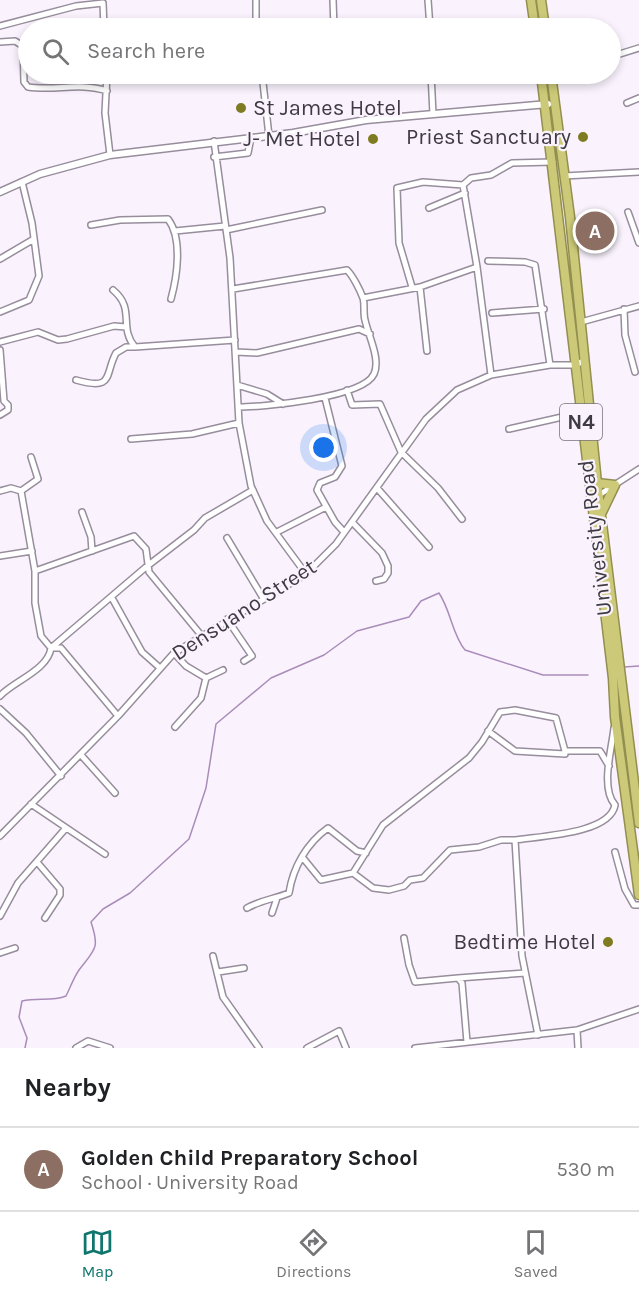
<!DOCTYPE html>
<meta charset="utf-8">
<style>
:root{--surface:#fff;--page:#f6f6f6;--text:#202124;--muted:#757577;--line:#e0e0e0;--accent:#0f766e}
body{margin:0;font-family:Karla,sans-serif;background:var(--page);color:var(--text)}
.you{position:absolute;left:324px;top:448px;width:21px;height:21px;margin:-15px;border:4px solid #fff;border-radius:50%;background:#1a73e8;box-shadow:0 0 0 9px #1a73e833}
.badge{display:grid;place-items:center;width:39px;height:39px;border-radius:50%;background:var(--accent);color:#fff;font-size:20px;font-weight:700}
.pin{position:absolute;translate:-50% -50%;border:3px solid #fff;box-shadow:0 2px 6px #0006}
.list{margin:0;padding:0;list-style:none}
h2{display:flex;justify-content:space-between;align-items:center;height:78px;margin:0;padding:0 24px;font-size:26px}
h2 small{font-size:20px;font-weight:400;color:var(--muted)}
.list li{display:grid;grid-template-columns:39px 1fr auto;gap:18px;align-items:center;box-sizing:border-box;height:84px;padding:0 24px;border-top:2px solid var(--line)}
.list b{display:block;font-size:22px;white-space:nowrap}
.list p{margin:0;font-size:20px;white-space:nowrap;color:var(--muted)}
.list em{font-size:20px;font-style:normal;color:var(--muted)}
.icon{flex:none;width:33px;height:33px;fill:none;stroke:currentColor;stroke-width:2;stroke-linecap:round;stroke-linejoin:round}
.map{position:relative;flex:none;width:639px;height:1048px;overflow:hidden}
.search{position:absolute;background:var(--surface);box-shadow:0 3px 9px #0003;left:18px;right:18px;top:18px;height:66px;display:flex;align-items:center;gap:15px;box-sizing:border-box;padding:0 21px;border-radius:33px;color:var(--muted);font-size:22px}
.sheet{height:162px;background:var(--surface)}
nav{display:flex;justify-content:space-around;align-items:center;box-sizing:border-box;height:84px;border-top:2px solid var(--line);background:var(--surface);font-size:16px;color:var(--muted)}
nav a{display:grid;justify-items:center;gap:3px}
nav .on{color:var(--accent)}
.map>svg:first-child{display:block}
</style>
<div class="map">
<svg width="639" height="1048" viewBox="0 0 639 1048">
<rect width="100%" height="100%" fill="#faf3fe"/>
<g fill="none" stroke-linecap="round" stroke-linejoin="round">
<path stroke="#aa8cb9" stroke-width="1.5" d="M624,667L639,666
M25,1048L27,1038L19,1017L22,1001C38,997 51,1002 66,996C70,988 74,977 79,970C95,949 100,949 91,922L103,909L130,893L189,839L206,788L216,724L271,678L324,655L357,631L409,617L421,601L439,593C451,611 452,634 465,650L543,675H588"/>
<g stroke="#978d9c" stroke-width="8">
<path id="minor" d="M256,0V28
M333,0L334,28
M428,0L430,28
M0,26L76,6L103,3L104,28
M0,42L15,41L23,46L24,82L28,87C56,91 80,82 107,91
M610,57L639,48
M107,74L105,113L110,155
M181,74H182
M262,74L269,136
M431,74L433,114
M627,103L639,98
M214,141L230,258L239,423L251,486L267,521L306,574
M214,157L248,153L251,137
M564,176L639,172
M429,208L465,193
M628,212L639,243
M91,225L120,220L168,219C183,239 177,277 171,299
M226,230L322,210
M175,231L225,226
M0,259L34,239
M488,261L525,262L535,265L550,365
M477,267L491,375
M412,287L399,243L397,188L423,182L463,185
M420,287L427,351
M233,289L347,270C353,276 360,290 363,298C365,304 363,313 365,320C368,335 381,359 374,374C363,398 263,407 238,407
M113,290C136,309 118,327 135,347L235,340
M363,298L420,287L477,267L463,185L471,178L491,175L512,163L553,162
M624,309L625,335L635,372
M0,312L29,300L39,276L32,223L22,182
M492,313L544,309
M581,322L639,306
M0,342L38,332L58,340L67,339L114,326L126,327
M0,350L4,401L8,405V410L0,415
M236,352L257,353L359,329L370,334
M76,380C115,391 104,375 116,353L126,347H135
M237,385L267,394L283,404
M347,390L352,405L380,404L401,452L438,488L462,519
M325,398L342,466L335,477L320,483L317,490L335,522L344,532
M509,429L580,413
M131,439L192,434L239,423
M377,488L429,547
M0,491L11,488L21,491
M21,491L35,571V603L41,636L51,648H61L118,716
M21,491L38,479L31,457
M599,495L639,469
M82,512L91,537L92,551
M352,522L382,553L388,566V573L384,579L376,581
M277,532L326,507
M227,538L263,598
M0,556L32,551
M35,571L134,536L146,549L149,572L201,635
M112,598L142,652L160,668
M227,619L252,656L244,661
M174,653L186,666L206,678
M0,696C14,681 48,670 51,648L146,567L194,530L205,518L253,490
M0,709L26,733L61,776
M175,727L201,698L206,678L223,670
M488,731L515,751L565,754V751H600L609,766
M81,755L115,793
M31,804L105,854
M0,836L118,716L174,653L306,574L336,544L426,419L457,390L491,375L550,365H576L583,361
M615,852L625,889L634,905H639
M303,858L321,880L353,873L383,825L469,758L482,742L500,712L515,710L556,718L565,751
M37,862L60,889V895L45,918
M353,873L373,888L389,890L404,886L410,880L423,878L450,850L479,847L501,840H515
M247,908C261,900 275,899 289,893C293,867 307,843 328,828L357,851L366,853
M272,913L277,898
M0,916L18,883L66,828
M404,938L409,965L415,982L458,978L462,983L467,1042
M0,953L15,948
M213,956L223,997L259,1048
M218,972L244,968
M458,978L525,973
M577,1030L578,1048
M538,1035L522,956L515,840C540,836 610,834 615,805C600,788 612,748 614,728
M76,1048L88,1041L110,1048
M307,1048L339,1031L346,1048
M415,1048L577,1030L639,1009"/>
</g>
<g stroke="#978d9c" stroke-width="9">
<path id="tertiary" d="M0,192L40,174L110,155L293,133L366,120L548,104"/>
</g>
<g stroke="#938f50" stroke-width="11">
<path id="trunk" d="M531,0L535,28
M541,0L545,28
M541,74L613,678L615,717L639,895
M551,74L570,217L597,483L639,823
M597,483L615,485L602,512"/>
</g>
<use href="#minor" stroke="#fff" stroke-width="5"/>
<use href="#tertiary" stroke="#fff" stroke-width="6"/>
<use href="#trunk" stroke="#ccca78" stroke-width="8"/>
</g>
<g fill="#7f7b21" stroke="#faf3fe" stroke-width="2">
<circle cx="241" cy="108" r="6"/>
<circle cx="583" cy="137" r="6"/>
<circle cx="373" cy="139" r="6"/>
<circle cx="608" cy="942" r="6"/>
</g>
<g text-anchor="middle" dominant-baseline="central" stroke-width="4.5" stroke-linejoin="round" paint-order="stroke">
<rect fill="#faf3fe" stroke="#77727a" stroke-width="1.5" x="560" y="404" width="42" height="36" rx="4.5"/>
<g font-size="21" font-weight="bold" fill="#3f3b42">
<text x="581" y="422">N4</text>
</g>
<g font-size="22" fill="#3f3b42" stroke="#faf3fe" text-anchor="end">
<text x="253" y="108" text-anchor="start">St James Hotel</text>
<text x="571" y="137">Priest Sanctuary</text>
<text x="361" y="139">J- Met Hotel</text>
<text x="596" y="942">Bedtime Hotel</text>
</g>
<g font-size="22" fill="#3f3b42" stroke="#faf3fe">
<text transform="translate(595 538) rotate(-97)">University Road</text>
<text transform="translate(244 610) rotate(-33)">Densuano Street</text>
</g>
</g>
</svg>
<div class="you"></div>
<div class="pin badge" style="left:595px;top:231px;background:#8d6e63">A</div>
<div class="search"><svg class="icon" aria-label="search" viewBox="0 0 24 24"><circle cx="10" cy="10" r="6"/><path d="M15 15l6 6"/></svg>Search here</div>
</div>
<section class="sheet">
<h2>Nearby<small></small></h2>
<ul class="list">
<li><span class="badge" style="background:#8d6e63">A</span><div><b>Golden Child Preparatory School</b><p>School · University Road</p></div><em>530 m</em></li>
</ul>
</section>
<nav>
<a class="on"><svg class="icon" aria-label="map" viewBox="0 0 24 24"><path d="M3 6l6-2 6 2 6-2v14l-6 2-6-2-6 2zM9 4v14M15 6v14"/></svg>Map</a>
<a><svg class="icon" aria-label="directions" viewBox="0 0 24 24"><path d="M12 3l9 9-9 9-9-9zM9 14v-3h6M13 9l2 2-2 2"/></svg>Directions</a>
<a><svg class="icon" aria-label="saved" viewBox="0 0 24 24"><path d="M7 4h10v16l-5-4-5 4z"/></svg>Saved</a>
</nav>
